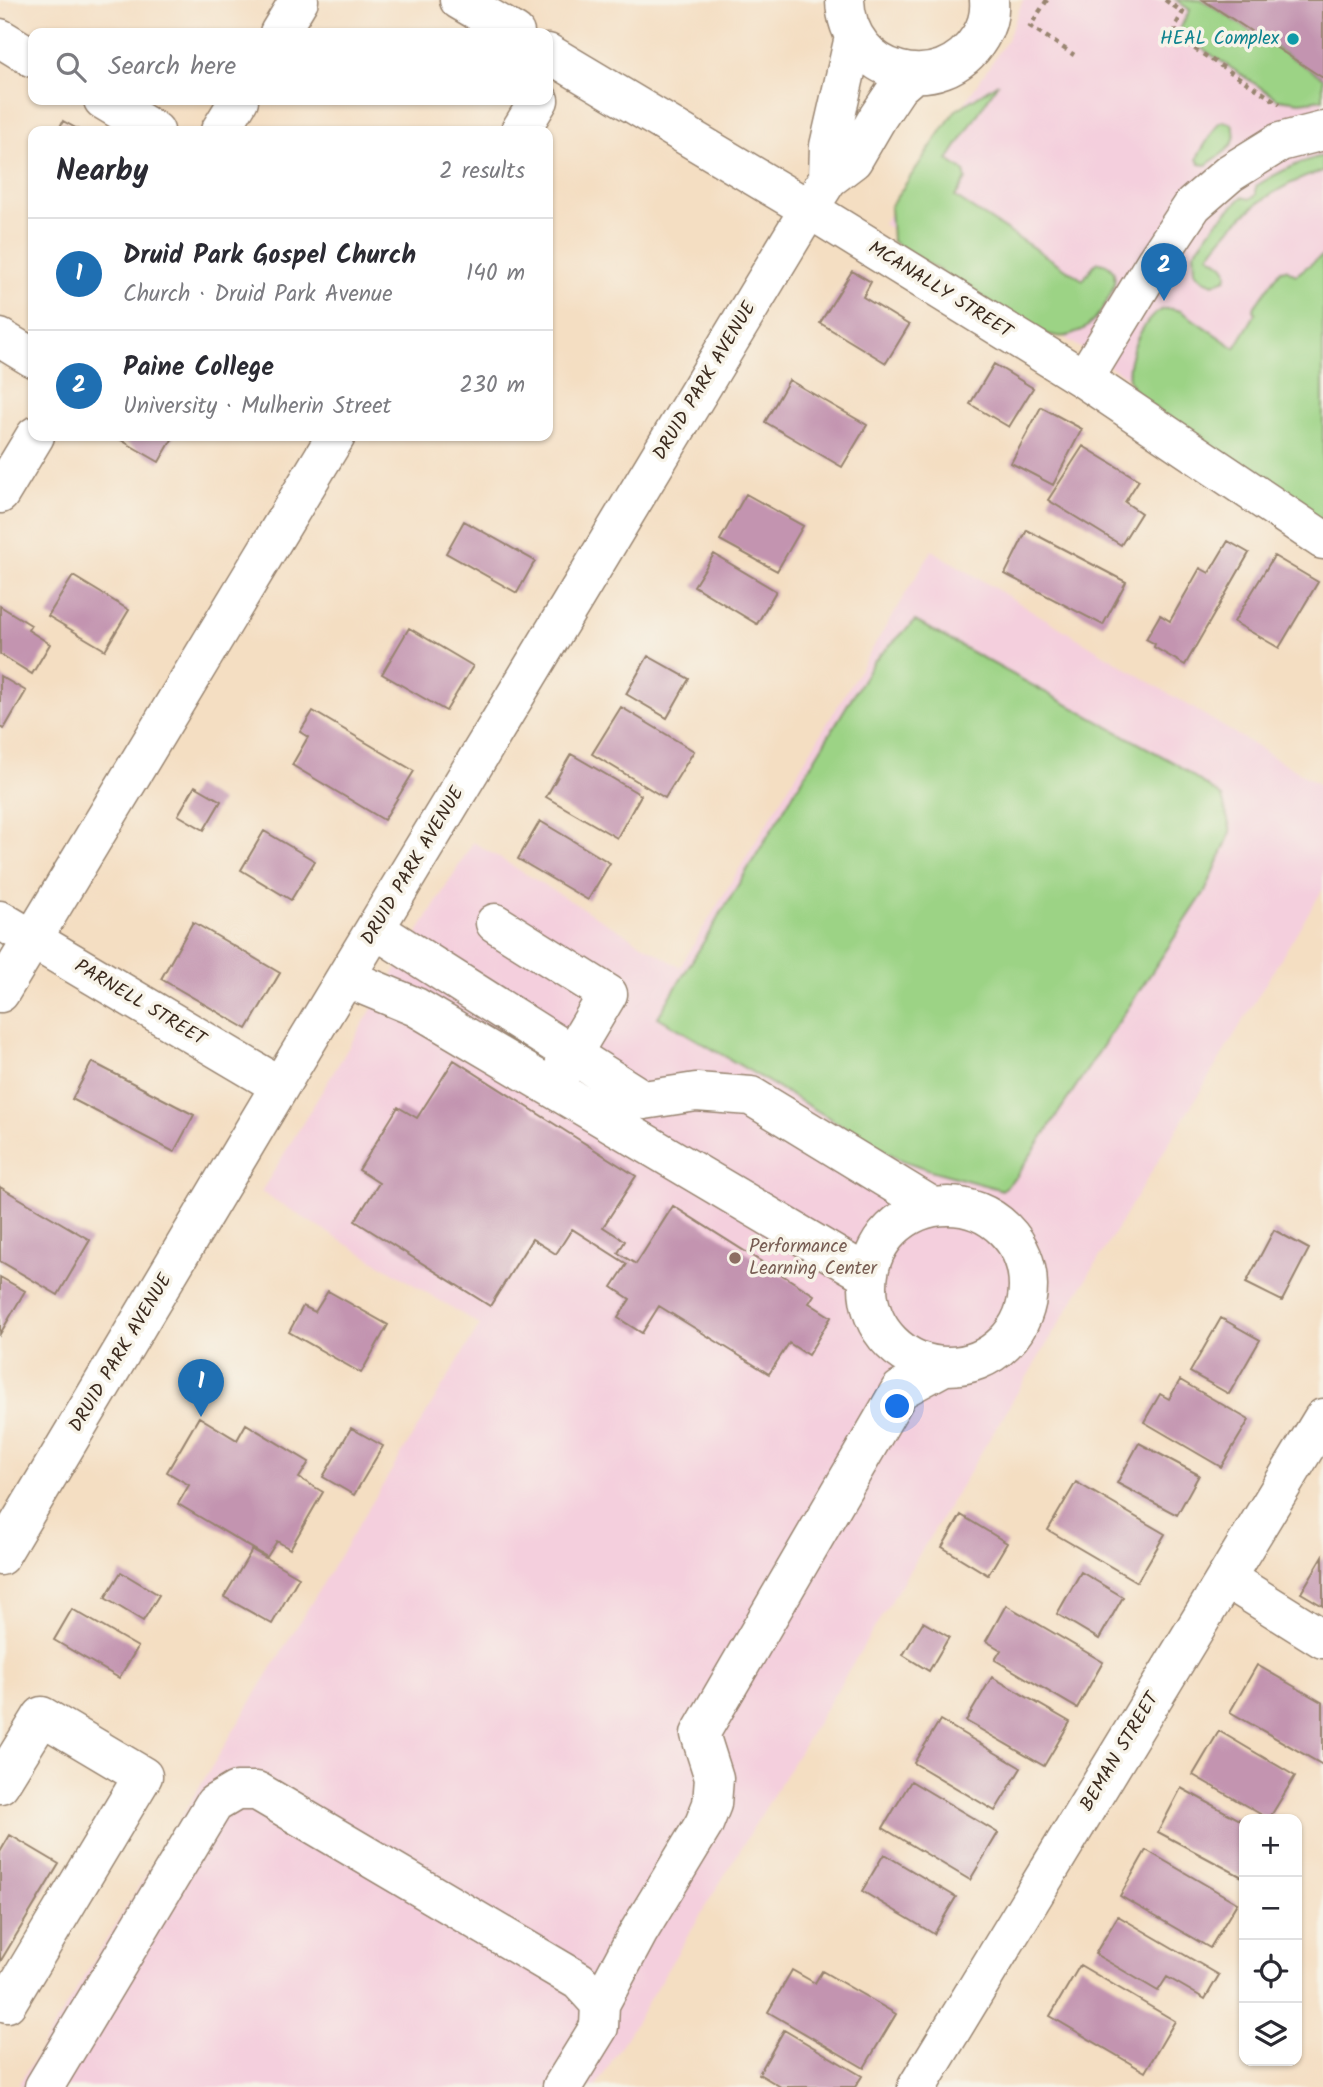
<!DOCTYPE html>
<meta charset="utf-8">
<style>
:root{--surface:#fff;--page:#f2f2f3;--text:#2b2b33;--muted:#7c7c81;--line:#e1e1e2;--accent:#1f6fb2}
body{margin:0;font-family:Kalam,sans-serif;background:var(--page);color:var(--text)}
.controls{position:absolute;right:21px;bottom:21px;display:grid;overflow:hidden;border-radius:14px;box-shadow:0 2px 5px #0004}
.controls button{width:63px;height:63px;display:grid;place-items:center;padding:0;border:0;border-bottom:2px solid var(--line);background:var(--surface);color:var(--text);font:35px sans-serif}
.you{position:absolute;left:898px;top:1407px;width:24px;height:24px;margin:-18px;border:5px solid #fff;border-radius:50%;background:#1a73e8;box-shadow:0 0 0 10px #1a73e833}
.badge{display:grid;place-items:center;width:46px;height:46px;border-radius:50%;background:var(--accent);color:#fff;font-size:23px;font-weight:700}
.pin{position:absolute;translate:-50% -58px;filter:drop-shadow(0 2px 4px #0008)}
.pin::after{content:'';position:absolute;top:37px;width:24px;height:21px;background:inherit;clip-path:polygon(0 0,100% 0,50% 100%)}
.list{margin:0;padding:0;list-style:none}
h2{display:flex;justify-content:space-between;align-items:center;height:91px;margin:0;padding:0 28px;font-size:30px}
h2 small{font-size:23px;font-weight:400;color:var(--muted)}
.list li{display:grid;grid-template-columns:46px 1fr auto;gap:21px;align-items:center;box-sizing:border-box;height:112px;padding:0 28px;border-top:2px solid var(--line)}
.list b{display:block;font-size:26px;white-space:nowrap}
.list p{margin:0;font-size:23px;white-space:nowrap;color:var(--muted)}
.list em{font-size:23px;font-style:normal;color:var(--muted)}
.icon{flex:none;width:38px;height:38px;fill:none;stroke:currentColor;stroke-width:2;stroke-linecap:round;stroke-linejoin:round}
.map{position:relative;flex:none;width:1323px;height:2087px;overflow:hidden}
.search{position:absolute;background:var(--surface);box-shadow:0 2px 5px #0004;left:28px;top:28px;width:525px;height:77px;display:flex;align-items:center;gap:18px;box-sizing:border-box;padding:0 24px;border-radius:14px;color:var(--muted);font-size:26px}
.panel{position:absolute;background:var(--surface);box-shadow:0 2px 5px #0004;left:28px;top:126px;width:525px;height:315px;border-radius:14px}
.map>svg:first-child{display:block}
</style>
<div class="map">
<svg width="1323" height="2087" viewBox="0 0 1323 2087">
<rect width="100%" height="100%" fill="#f7f3e8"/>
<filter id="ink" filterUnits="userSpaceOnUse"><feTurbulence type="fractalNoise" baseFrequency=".0143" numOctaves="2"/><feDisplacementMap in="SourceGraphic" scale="14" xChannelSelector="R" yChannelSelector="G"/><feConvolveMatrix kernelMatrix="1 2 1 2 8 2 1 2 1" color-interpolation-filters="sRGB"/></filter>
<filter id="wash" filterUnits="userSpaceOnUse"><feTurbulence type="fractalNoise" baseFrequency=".00686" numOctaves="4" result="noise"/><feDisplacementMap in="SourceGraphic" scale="28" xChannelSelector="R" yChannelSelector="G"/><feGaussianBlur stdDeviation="1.57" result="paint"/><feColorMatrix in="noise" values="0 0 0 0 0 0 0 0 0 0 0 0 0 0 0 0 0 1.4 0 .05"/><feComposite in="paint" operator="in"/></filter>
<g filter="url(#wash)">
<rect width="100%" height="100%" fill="#f4dec2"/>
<path fill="#f4cfdd" d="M1023,0H1323V500L883,224L1007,40Z
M932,550L1323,787V889L596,2087H24L19,2084L480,1325L261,1192L473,842L680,967Z"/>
<path fill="#9cd385" stroke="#6c7e52" stroke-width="2" d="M1176,0H1203L1323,78V99L1300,102L1278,99L1183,36L1180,33V28L1190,10Z
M998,83L948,160L964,171L966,179L955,197L1083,280L1094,265L1099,262C1131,267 1106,306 1094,320C1089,326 1079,332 1071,335C1061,339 1048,334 1038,332L892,241L890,207L955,111Z
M1223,121L1232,124C1242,146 1222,153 1206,165L1200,164L1197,159L1199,154L1218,124Z
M1323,156V171C1273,186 1239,213 1209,255C1218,262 1231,266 1226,279L1213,284L1204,280L1195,272L1194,253L1217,222L1242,197L1250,199L1256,195V186C1277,173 1299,161 1323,156Z
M1323,255V526L1140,398C1136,392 1130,386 1129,379C1125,359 1144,313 1165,309C1171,308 1176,310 1181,311L1235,348L1256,313L1254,310L1255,306L1281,270L1286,269L1296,275Z
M915,621L1175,763L1222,797L1231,832L1206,890L1016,1177L1002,1190L930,1170L899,1159L658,1017L874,661Z"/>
<g id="blocks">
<path fill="#c394b0" d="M1203,0H1323V78Z
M63,121L81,131H58Z
M852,271L871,282L863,297L909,325L886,363L820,323Z
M994,364L1033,388L1009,427L970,404Z
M789,380L867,425L842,467L765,422Z
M1041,407L1082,429L1053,485L1011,463Z
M114,436H174L159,462Z
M1083,446L1139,480L1125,502L1141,513L1121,545L1048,500Z
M746,494L803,526L777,571L720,540Z
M464,521L535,561L517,593L446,553Z
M1027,530L1126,582L1103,625L1005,574Z
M1228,541L1249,553L1185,665L1154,647L1155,644L1146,639L1160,615L1170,621L1200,568L1209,573Z
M714,554L776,591L757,624L694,586Z
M1274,556L1318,582L1279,648L1234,622Z
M73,576L129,610L105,650L48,616Z
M0,606L31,625L28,630L50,644L32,674L0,654Z
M409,628L473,666L446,711L382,674Z
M648,656L689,679L667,718L626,694Z
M0,676L26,691L4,729L0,727Z
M621,707L694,751L665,798L592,754Z
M313,711L414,771L384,820L292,765L308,737L300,732Z
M571,754L641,795L617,838L546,797Z
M195,786L221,801L204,830L178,815Z
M540,821L610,863L588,900L518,859Z
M264,831L315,861L291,900L241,870Z
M193,922L280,973L247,1029L161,979Z
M454,1060L636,1176L603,1227L625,1241L618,1253L636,1264L673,1206L814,1295L809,1303L831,1317L808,1355L789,1343L769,1374L659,1306L642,1333L618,1318L630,1299L612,1287L627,1264L572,1229L556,1254L532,1239L490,1306L355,1221L379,1183L359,1170L398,1107L417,1118Z
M92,1062L194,1115L174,1152L72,1099Z
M0,1187L90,1240L58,1295L0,1261Z
M1274,1230L1309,1249L1282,1301L1246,1283Z
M0,1277L25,1291L0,1334Z
M328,1291L388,1325L361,1373L289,1332L303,1306L315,1312Z
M1221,1318L1260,1340L1229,1394L1190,1372Z
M1180,1380L1249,1420L1221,1467L1144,1422L1160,1394L1169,1399Z
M199,1417L237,1440L246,1424L309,1462L299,1478L323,1492L290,1549L277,1541L267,1557L178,1504L189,1485L167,1472Z
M351,1428L383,1446L354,1495L323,1477Z
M1139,1443L1199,1475L1177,1515L1117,1483Z
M1076,1482L1165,1534L1137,1582L1048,1530Z
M961,1515L1007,1543L988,1575L942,1547Z
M252,1550L299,1577L272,1624L224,1597Z
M1323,1556V1606L1301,1593Z
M121,1572L159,1595L143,1621L105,1598Z
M1081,1572L1123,1597L1099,1639L1057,1614Z
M1006,1605L1103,1662L1077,1708L995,1660L1001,1650L986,1641Z
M72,1609L138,1647L119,1678L54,1640Z
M923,1622L949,1637L929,1671L903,1655Z
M1257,1665L1323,1703V1765L1230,1712Z
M992,1677L1070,1722L1044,1766L966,1721Z
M940,1720L1021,1768L995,1811L914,1763Z
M1219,1731L1295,1776L1269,1819L1193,1775Z
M911,1781L998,1833L970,1880L883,1828Z
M1181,1788L1244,1822V1878L1158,1832Z
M10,1835L59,1864L0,1962V1852Z
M1146,1850L1237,1903L1210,1948L1120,1896Z
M884,1854L956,1897L934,1934L862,1891Z
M1118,1916L1219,1975L1205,1999L1167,1977L1158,1991L1095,1954Z
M1080,1965L1175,2021L1145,2072L1050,2016Z
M792,1970L815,1983L822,1971L896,2014L864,2068L768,2012Z
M784,2030L862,2076L855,2087H781L759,2074Z"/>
</g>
</g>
<g filter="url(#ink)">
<use href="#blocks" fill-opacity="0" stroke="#988470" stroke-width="2"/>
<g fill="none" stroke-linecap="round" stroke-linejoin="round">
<g stroke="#988470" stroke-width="41">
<path id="minor" d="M459,0L515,33
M845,0C847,75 941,101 980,37C987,26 990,12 989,0
M279,33L299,0
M0,38L33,58
M548,53L809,209L1084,379L1323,540
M103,100L155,131
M220,131L239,100
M520,131L539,100
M828,179L829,146L854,37
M0,338L33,358
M1084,379L1156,261L1193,205L1230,173L1280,142L1323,131
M0,494L35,436
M0,920L280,1086
M495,923L608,994L559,1076
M375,929L644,1100L696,1092L751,1096L933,1207
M346,978L416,1007L868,1275
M0,993L336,436
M868 1286a80 80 0 1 1 160 0a80 80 0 1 1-160 0Z
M0,1556L280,1086L809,209L828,179L853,160L878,117L898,87L913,74
M1226,1578L1323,1639
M0,1784L42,1716L143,1776L7,2003
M600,2004L638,1933L704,1824L712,1804L714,1778L700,1734L900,1390L944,1366
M44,2087L214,1804L236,1791H257L579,1981L600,2004L599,2027L562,2087
M917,2087L1323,1418"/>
</g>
<path stroke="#988470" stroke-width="4.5" stroke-dasharray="5 5" stroke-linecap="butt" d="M1047,0L1030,26L1074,55
M1165,0L1183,12L1176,25L1175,34L1181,40L1280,104"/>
<use href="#minor" stroke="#fff" stroke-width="38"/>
</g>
</g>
<circle fill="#0f9aa8" stroke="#f7f3e8" stroke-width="2.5" cx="1293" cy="39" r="7"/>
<circle fill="#8d6e63" stroke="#f7f3e8" stroke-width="2.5" cx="735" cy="1258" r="7"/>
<g text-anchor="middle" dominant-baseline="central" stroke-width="7" stroke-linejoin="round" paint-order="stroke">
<g font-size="19" fill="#0d838f" stroke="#f7f3e8" text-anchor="end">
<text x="1279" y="39">HEAL Complex</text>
</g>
<g font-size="19" fill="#3b2a1e" stroke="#f7f3e8">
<text transform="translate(940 290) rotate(32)">MCANALLY STREET</text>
<text transform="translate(705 381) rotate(-59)">DRUID PARK AVENUE</text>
<text transform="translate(413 866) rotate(-59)">DRUID PARK AVENUE</text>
<text transform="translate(140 1003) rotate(31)">PARNELL STREET</text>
<text transform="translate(121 1353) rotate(-59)">DRUID PARK AVENUE</text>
<text transform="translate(1120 1752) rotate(-59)">BEMAN STREET</text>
</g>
<g font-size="19" fill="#785e54" stroke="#f7f3e8" text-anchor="start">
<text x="749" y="1247">Performance<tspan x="749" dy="22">Learning Center</tspan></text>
</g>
</g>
</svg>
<div class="controls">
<button>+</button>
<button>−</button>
<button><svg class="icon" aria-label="locate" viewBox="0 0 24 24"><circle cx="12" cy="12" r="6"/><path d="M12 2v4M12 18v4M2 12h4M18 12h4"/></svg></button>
<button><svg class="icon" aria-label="layers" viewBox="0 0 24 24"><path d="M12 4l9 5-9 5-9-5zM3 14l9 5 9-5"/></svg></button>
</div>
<div class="you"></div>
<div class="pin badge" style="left:201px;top:1417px">1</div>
<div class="pin badge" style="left:1164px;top:301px">2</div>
<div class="search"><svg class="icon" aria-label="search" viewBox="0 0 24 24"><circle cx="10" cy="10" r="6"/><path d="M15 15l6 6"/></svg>Search here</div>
<section class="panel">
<h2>Nearby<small>2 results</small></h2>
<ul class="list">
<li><span class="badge">1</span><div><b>Druid Park Gospel Church</b><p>Church · Druid Park Avenue</p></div><em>140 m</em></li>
<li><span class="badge">2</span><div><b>Paine College</b><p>University · Mulherin Street</p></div><em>230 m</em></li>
</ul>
</section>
</div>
